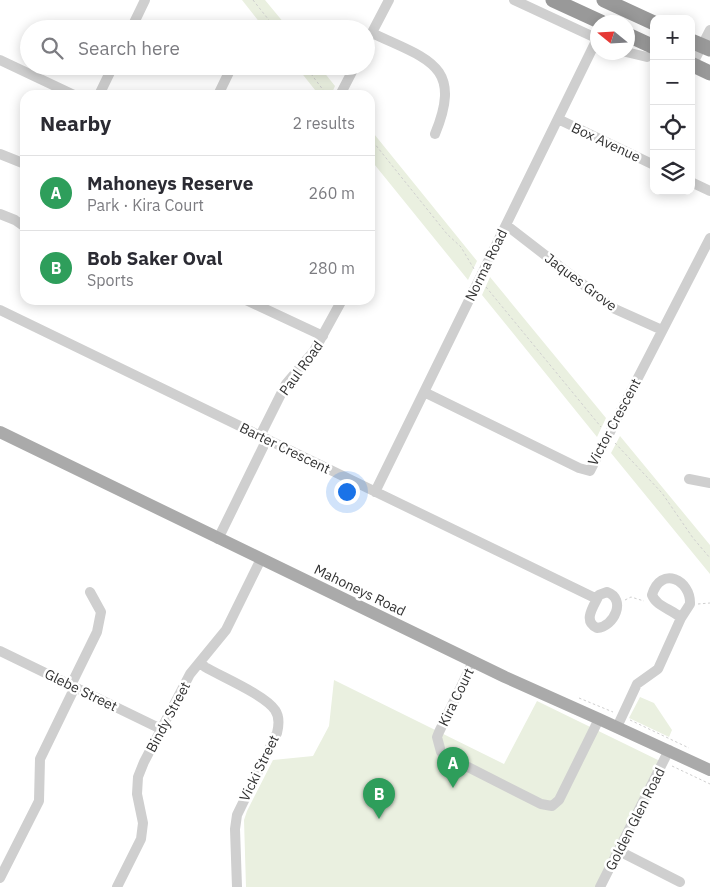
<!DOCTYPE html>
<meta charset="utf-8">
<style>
:root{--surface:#fff;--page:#f7f7f7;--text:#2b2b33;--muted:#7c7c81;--line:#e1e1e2;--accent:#f6274d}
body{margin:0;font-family:"IBM Plex Sans",sans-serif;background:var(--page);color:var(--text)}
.controls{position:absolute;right:15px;top:15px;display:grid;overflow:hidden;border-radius:10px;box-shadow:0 2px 12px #0003}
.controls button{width:45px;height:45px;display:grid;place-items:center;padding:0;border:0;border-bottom:1px solid var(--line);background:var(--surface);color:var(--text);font:25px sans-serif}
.compass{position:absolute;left:590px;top:15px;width:45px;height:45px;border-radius:50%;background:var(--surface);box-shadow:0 2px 12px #0003;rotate:288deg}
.you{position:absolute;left:346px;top:491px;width:18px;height:18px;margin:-12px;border:4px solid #fff;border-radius:50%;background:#1a73e8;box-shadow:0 0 0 8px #1a73e833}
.badge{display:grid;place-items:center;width:32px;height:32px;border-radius:50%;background:var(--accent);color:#fff;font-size:16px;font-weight:700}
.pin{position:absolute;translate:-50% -41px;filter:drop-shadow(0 1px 2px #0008)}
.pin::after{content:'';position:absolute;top:26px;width:18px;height:15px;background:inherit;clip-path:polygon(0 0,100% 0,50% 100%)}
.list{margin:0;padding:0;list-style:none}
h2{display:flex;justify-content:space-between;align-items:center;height:65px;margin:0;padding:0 20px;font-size:21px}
h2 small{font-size:16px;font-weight:400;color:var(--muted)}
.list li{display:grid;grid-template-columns:32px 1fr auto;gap:15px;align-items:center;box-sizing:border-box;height:75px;padding:0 20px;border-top:1px solid var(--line)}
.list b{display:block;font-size:19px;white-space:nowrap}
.list p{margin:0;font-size:16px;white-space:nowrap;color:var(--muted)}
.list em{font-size:16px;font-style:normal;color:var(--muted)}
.icon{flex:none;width:28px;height:28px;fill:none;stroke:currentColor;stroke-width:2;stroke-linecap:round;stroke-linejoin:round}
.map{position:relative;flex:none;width:710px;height:887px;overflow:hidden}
.search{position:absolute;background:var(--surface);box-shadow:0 2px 12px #0003;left:20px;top:20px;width:355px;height:55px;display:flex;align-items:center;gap:12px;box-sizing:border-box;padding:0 18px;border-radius:28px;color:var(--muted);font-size:19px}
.panel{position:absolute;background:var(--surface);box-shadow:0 2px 12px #0003;left:20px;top:90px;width:355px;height:215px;border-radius:15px}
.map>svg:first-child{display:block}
</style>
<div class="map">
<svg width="710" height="887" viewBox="0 0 710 887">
<rect width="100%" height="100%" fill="#fff"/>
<path fill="#eaf0e0" d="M242,0H265L289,29H265Z
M296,66H319L335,86L331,95H319Z
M370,129L477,261L468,280L370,159Z
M490,277L606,418L597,437L482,295Z
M620,436L710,545V574L611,453Z
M334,680L504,764L537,701L660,761L596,887H246L244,820L247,811L273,760L313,756L329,726Z
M640,697L654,703L672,730L669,737L629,718Z"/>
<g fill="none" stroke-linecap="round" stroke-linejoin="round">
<path stroke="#cfcfcf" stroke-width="1" stroke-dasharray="2.5 2.5" stroke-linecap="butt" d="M253,0L276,29
M305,66L327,95
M370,138L447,234L461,247L474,269
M486,287L601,427
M134,300H145
M615,443L662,493L693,538L710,558
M625,600L631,597L644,601
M698,604L710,603
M579,698L613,712
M630,720L689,748
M672,766L710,784"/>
<path stroke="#cfcfcf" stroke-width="10" d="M514,0L598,39
M131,29L145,0
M372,33C426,59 464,64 435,134
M366,44L389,0
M626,52L647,57L654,54
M0,60L74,95
M692,65L710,30
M99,95L113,66
M218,95L232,66
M340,95L355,66
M558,119L654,165
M0,154L25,164
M691,182L710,191
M0,214L15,220L25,227
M506,225L615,309L662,330
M246,300L323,336
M0,310L597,599
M424,392L579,468L590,471L710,238
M260,436L286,384L314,351L342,300
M689,479L710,483
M375,492L597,39
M218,539L267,439
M607,592C627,599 614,627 597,628C582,621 594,606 599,595Z
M0,651L161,729
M200,662L205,667C222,677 265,695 275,710C280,717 279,725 277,733L237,815L235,829L237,887
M473,662L439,732L437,737L441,752L468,767L541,804L552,806L559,800L599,719
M71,685L97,632L101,612L90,592
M617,727L637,684L658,669L681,618L690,604C691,580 661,565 652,595C657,607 672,609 681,618
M619,851L680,882
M0,878L39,801L40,759L75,687
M117,887L141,839L143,823L137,794L138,777L144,762L190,674L226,630L261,559
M600,887L669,750"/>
<path stroke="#aaa" stroke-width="12" d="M0,432L505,677L599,719L710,770"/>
<path stroke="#999" stroke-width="15" d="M553,0L601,22
M604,0L654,23
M628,35L654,47
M691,41L710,49
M691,64L710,73"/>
</g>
<g text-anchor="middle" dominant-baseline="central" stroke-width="5" stroke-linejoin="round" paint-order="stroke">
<g font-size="14" fill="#323232" stroke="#fff">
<text transform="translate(606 142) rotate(25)">Box Avenue</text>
<text transform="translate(486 265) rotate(-64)">Norma Road</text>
<text transform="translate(581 282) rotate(37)">Jaques Grove</text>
<text transform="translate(301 368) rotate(-54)">Paul Road</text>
<text transform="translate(614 422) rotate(-62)">Victor Crescent</text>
<text transform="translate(285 448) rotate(26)">Barter Crescent</text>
<text transform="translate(360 590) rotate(26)">Mahoneys Road</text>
<text transform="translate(81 690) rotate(26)">Glebe Street</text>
<text transform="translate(456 697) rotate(-64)">Kira Court</text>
<text transform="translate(168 717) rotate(-62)">Bindy Street</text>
<text transform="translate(259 768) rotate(-64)">Vicki Street</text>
<text transform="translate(635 819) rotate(-63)">Golden Glen Road</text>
</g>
</g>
</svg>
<div class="controls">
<button>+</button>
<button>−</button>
<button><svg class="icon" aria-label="locate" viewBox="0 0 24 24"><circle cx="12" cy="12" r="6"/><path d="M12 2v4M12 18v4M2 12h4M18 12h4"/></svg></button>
<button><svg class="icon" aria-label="layers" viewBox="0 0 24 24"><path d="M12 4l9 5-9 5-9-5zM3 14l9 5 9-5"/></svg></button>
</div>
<svg class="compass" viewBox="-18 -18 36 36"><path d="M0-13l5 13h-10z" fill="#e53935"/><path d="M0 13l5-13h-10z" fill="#7c7c81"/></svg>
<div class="you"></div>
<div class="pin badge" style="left:453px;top:788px;background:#2e9e5b">A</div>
<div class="pin badge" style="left:379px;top:819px;background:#2e9e5b">B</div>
<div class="search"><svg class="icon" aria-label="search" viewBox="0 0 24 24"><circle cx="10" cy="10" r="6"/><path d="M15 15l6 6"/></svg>Search here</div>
<section class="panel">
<h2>Nearby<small>2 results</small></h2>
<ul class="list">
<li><span class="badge" style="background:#2e9e5b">A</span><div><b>Mahoneys Reserve</b><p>Park · Kira Court</p></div><em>260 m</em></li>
<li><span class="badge" style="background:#2e9e5b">B</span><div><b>Bob Saker Oval</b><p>Sports</p></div><em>280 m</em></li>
</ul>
</section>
</div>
